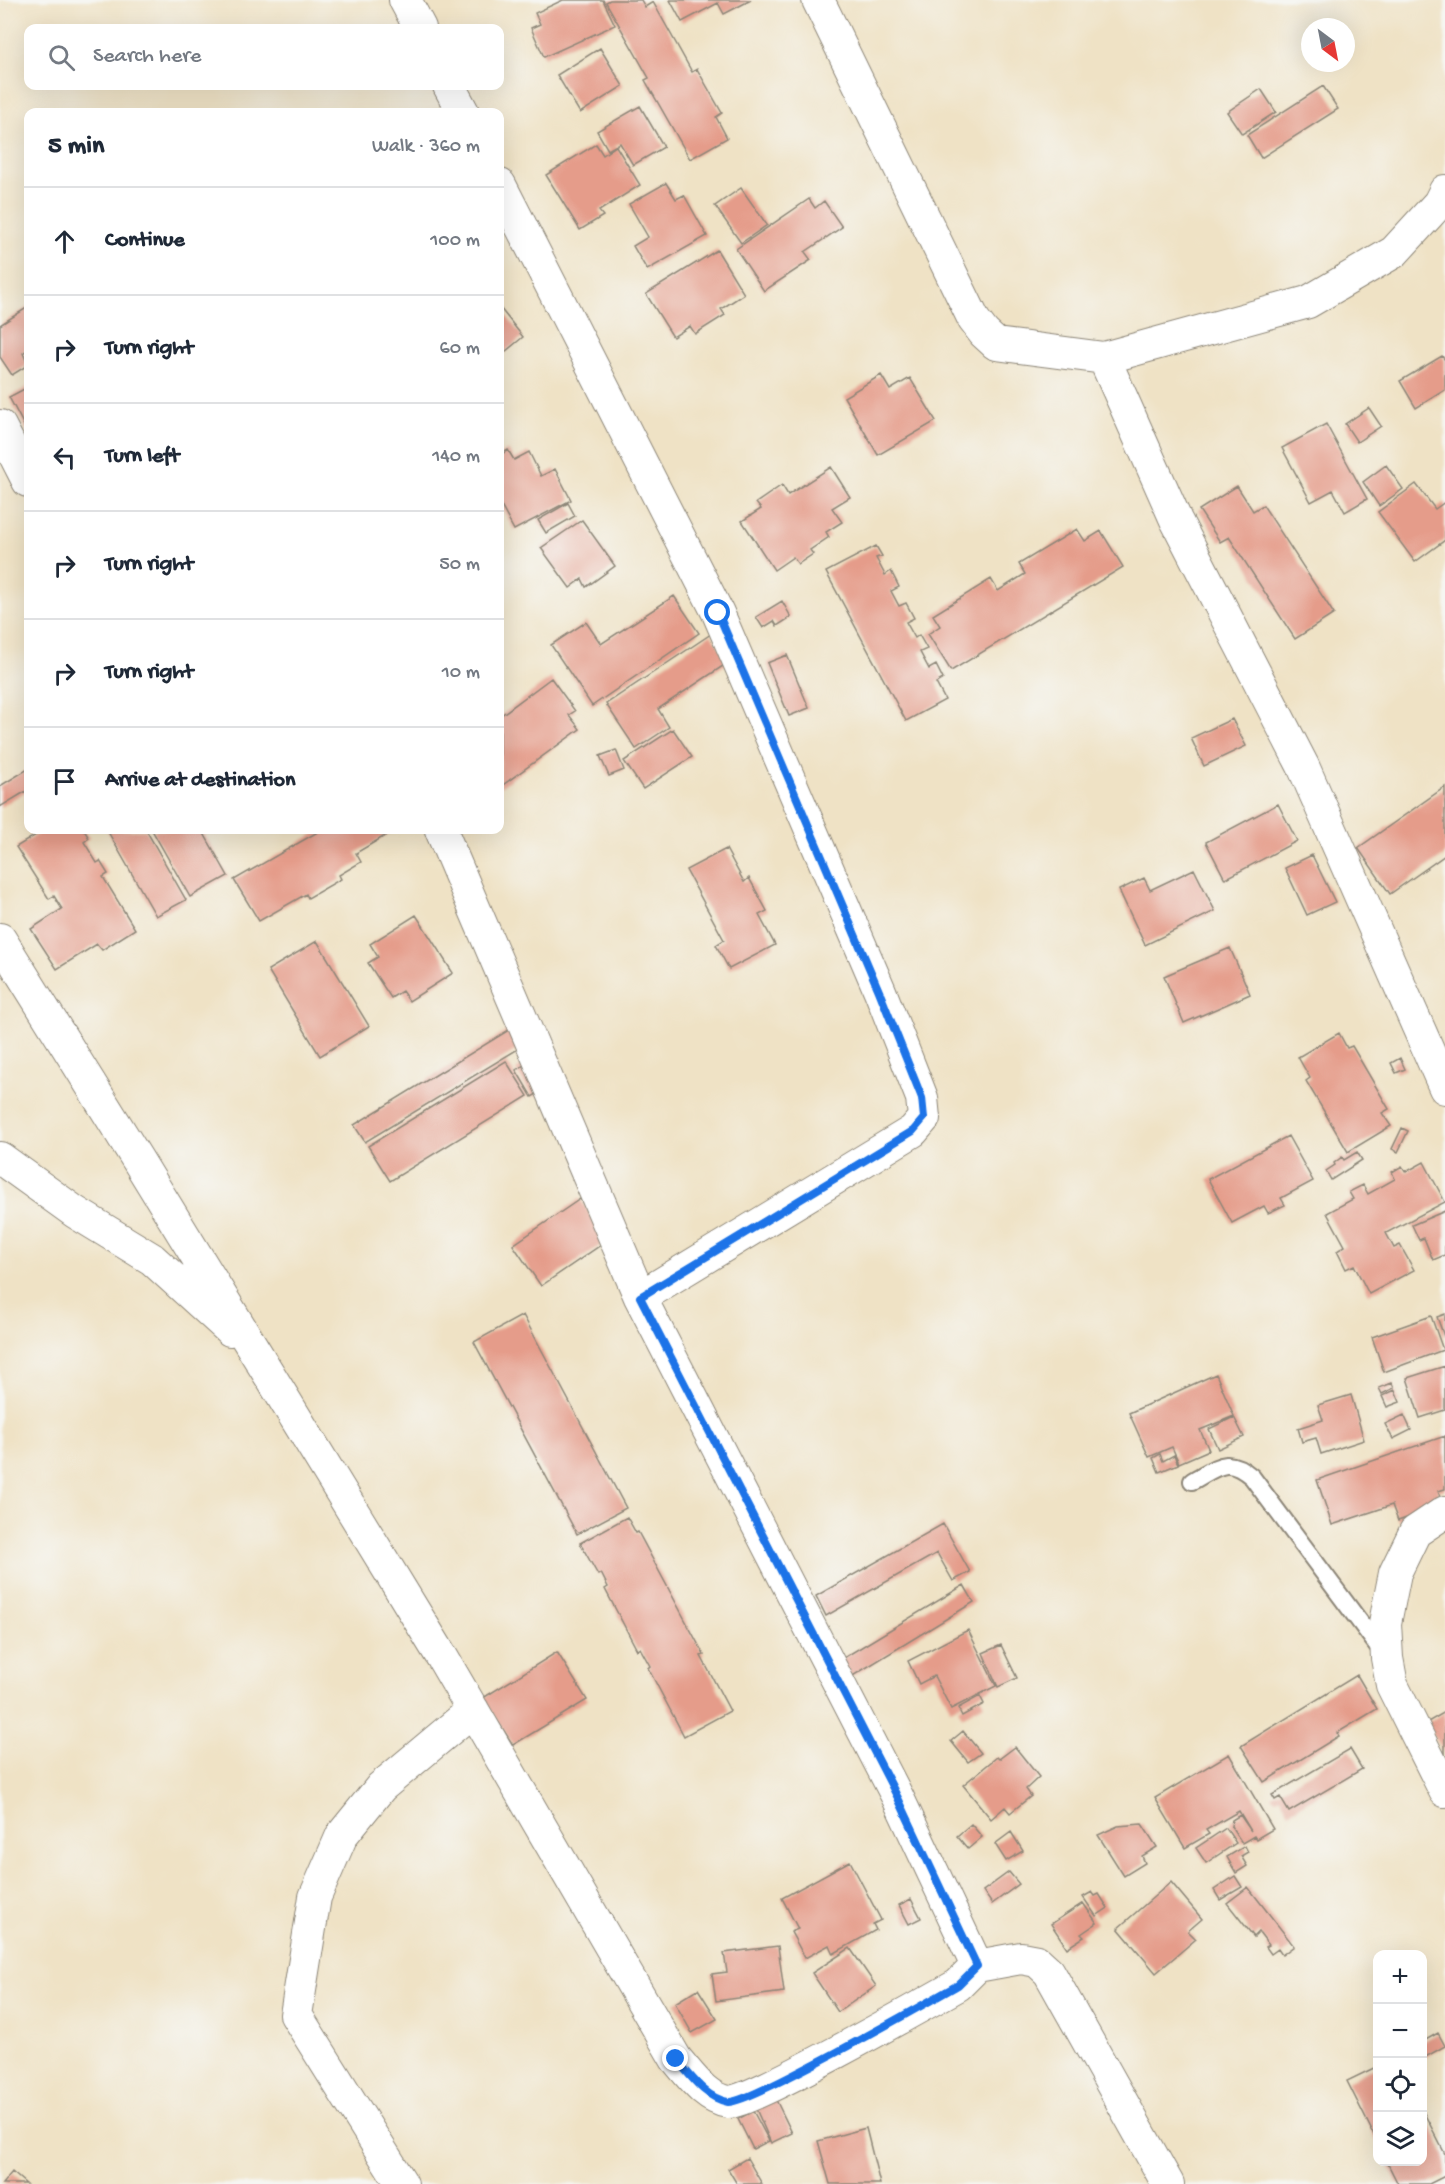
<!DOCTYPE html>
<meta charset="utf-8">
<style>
:root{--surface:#fff;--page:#f2f2f3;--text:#1f2937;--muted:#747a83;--line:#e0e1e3}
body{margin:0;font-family:"Gochi Hand",sans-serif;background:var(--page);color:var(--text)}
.controls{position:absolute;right:18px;bottom:18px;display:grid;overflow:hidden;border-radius:12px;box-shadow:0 6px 24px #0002}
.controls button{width:54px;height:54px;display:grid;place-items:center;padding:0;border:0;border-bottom:2px solid var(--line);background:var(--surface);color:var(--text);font:30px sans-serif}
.compass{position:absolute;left:1301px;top:18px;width:54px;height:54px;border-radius:50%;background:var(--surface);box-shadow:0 6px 24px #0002;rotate:148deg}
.stop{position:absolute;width:18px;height:18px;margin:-14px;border:4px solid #1a73e8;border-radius:50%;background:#fff}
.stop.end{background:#1a73e8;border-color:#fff;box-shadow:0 2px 6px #0008}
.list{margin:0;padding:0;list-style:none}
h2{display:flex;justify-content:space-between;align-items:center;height:78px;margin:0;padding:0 24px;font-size:26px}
h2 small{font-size:20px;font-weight:400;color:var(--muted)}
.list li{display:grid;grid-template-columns:39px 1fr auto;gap:18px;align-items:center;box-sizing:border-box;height:108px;padding:0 24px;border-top:2px solid var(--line)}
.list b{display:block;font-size:22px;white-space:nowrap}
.list em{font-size:20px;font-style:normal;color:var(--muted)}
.icon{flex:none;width:33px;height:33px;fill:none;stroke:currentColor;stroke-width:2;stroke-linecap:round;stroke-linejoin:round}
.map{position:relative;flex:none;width:1445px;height:2184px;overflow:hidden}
.search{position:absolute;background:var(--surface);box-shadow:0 6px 24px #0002;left:24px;top:24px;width:480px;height:66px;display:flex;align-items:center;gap:15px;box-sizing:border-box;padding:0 21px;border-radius:12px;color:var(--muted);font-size:22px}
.panel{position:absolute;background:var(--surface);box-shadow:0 6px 24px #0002;left:24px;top:108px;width:480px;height:726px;border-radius:12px}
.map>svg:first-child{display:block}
</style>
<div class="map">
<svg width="1445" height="2184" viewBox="0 0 1445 2184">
<rect width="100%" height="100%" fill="#f6f6f2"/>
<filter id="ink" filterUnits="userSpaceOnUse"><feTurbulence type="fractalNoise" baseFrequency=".0167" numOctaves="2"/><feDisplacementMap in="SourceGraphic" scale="12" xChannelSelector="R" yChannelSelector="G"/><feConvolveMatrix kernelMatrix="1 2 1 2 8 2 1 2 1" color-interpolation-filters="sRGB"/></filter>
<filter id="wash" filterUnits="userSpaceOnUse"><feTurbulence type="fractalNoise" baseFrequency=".008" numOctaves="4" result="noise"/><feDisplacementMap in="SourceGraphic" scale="24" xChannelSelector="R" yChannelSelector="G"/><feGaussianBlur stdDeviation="1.35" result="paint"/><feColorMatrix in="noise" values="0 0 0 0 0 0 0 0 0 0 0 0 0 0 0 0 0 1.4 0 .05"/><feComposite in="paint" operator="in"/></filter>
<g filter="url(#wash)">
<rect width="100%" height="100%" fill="#efe2c5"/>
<g id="blocks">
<path fill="#e59c8a" d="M563,0H603L615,25L544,57L531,28L540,24L535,13Z
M610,0H641L645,7L653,2L692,72L697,69L722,113L716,117L727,138L690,159L645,80L649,78L606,2Z
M670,0H751L724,14L718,3L682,22Z
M600,48L623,86L580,113L557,75Z
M1323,86L1338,109L1261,158L1247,135Z
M1261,89L1276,112L1242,134L1227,112Z
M640,106L664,147L633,165L620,143L608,150L597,131Z
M596,144L603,155L616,146L640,185L599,211L603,216L580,230L546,175Z
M666,183L676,199L684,195L707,236L647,270L633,246L648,237L629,204Z
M741,188L767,225L741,243L715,206Z
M809,199L815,208L824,201L842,227L805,252L811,260L764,291L736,249Z
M717,250L744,294L721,309L725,315L695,334L690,326L673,337L646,294Z
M28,307V349L23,353L28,365L12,375L0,357V325Z
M500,308L523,337L500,356Z
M1442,356L1445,360V390L1416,408L1400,381Z
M881,375L890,390L910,378L936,421L878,455L844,397Z
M28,387V433L9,397Z
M1369,408L1381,426L1357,442L1345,424Z
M1326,424L1367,499L1345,512L1333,490L1311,502L1282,448Z
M508,450L514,460L529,452L541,476L555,469L571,500L514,530L500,504V455Z
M1386,465L1403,489L1379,506L1363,482Z
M831,467L850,497L832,508L842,522L826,532L829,537L810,550L813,554L798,564L793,557L774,570L742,521L761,509L756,503L782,485L788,495Z
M1416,484L1435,509L1445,502V540L1415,562L1378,512Z
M1237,486L1253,511L1263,505L1334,614L1295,639L1229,537L1220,542L1199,510Z
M568,503L575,516L546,533L538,520Z
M582,520L615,566L586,587L582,579L570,588L541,548Z
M1077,529L1085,541L1101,531L1123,567L951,671L928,634L940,626L933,615L991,579L998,591L1025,574L1019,564Z
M876,546L882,556L876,558L885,575L891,571L899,587L891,591L899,606L906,603L914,618L906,622L915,638L919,635L927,649L920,652L929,669L936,665L943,679L936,683L945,700L906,721L826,572Z
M674,596L699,633L592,706L551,645L586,622L601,644Z
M782,601L791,617L777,626L774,621L763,628L756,617Z
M711,634L729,662L658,709L669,727L636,749L606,704Z
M787,655L809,708L789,716L767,663Z
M551,678L575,711L569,715L580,729L500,787V716Z
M1232,719L1246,746L1204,766L1191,738Z
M673,729L692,757L643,789L624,761Z
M616,750L624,770L609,776L600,756Z
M28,769V790L0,807V786Z
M1445,787V855L1390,894L1358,848Z
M1278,804L1297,841L1225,879L1206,842Z
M44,830H84L89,838L84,842L97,863L100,861L108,874L103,877L135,929L102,950L97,944L57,969L31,929L62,909L54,896L49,899L16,847Z
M107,830H146L186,900L156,916Z
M152,830H202L228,876L190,897Z
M321,830H395L356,853L361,862L339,875L341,879L308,898L306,894L259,921L234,880Z
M726,849L744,882L749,878L767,911L759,915L775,945L729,969L716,945L724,940L686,870Z
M1312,855L1335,902L1307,915L1285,868Z
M1194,869L1215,911L1145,945L1119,890L1144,878L1150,890Z
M416,915L453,973L409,1001L402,991L391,998L368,963L378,957L370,944Z
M317,941L369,1026L320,1056L268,970Z
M1230,948L1250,994L1184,1023L1164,976Z
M512,1028L523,1046L365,1142L354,1125Z
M1339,1033L1347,1048L1352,1046L1389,1109L1382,1113L1391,1126L1348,1152L1306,1081L1310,1078L1298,1057Z
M1400,1058L1405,1069L1396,1073L1391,1063Z
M506,1061L528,1096L390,1181L368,1146Z
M529,1062L545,1089L532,1097L516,1070Z
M1402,1128L1408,1131L1398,1152L1392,1149Z
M1288,1136L1313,1181L1281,1198L1285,1205L1268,1213L1264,1206L1232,1223L1208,1179Z
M1357,1152L1362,1160L1331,1180L1326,1171L1335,1165L1334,1163L1342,1157L1344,1160Z
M1424,1162L1445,1202L1386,1233L1394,1248L1400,1245L1414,1270L1369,1294L1354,1265L1346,1269L1337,1251L1345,1246L1327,1213L1353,1199L1349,1192L1363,1185L1368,1194L1395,1179L1392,1172L1402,1166L1406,1172Z
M580,1199L608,1240L541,1286L513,1245Z
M1445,1211V1255L1433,1260L1424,1238L1419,1240L1412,1225Z
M1445,1314V1339L1437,1317Z
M523,1315L626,1508L577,1534L474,1342Z
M1431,1316L1443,1350L1384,1372L1372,1337Z
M1445,1366V1410L1420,1418L1407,1378Z
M1216,1374L1234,1416L1200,1430L1209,1450L1179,1463L1172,1447L1149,1457L1129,1413Z
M1392,1383L1394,1388L1382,1394L1379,1388Z
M1395,1390L1400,1402L1387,1407L1382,1396Z
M1351,1395L1364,1440L1321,1454L1316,1438L1302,1442L1298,1428L1323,1420L1318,1405Z
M1404,1415L1411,1430L1393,1439L1385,1424Z
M1234,1417L1244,1437L1218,1449L1209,1429Z
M1445,1436V1489L1438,1491L1443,1505L1398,1521L1392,1505L1332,1525L1317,1480Z
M1160,1454L1163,1461L1174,1455L1178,1464L1159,1472L1153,1458Z
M627,1517L636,1533L638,1532L704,1655L701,1656L730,1711L684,1736L648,1668L650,1666L640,1648L637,1650L605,1589L608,1587L601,1573L598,1575L580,1543Z
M943,1524L970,1572L953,1581L937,1553L826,1616L816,1596Z
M964,1585L974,1602L851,1677L840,1660Z
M968,1630L996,1686L951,1709L934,1676L919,1684L908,1661Z
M1001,1645L1017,1678L998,1687L983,1653Z
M557,1652L587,1700L513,1745L483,1698Z
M1357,1675L1377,1709L1337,1733L1339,1736L1264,1782L1241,1746Z
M980,1696L984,1704L962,1716L958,1708Z
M1445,1712V1755L1426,1723Z
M963,1731L981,1753L968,1762L951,1741Z
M1015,1747L1039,1777L1026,1789L1031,1796L1010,1813L1005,1807L991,1819L963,1785L997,1757L999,1759Z
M1350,1749L1362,1769L1289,1812L1280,1797L1275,1800L1272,1795Z
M1229,1754L1273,1829L1256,1839L1254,1836L1242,1843L1231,1826L1232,1820L1240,1815L1251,1831L1239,1811L1206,1830L1209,1834L1185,1848L1155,1798Z
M971,1824L982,1837L968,1849L957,1836Z
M1142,1824L1157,1847L1142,1856L1145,1863L1124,1876L1098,1835L1118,1826Z
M1226,1828L1236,1843L1206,1863L1196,1848Z
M1011,1832L1023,1851L1006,1861L995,1844Z
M1245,1846L1248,1852L1241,1856L1247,1866L1236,1873L1227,1857Z
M850,1861L881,1920L873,1924L876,1930L833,1954L829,1945L805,1958L791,1932L798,1929L782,1898Z
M1009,1872L1019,1884L992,1904L983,1891Z
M1235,1876L1242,1887L1220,1900L1214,1890Z
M1171,1882L1202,1919L1188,1931L1196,1939L1156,1973L1118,1928Z
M1248,1887L1294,1946L1282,1955L1278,1949L1271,1954L1266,1947L1269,1945L1259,1932L1254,1937L1227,1903Z
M1092,1892L1095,1896L1099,1894L1108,1908L1096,1916L1083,1897Z
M911,1899L921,1918L909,1924L899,1905Z
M1083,1903L1097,1923L1081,1934L1084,1937L1067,1948L1051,1924Z
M778,1946L784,1992L716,2001L712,1974L727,1972L724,1953Z
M850,1948L876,1986L838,2012L812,1973Z
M698,1989L717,2019L692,2033L675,2003Z
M1438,2033L1445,2046L1422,2059V2042Z
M1378,2066V2143L1347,2081Z
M776,2100L792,2133L771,2143L756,2109Z
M1422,2109L1445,2154V2176L1429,2184H1398L1387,2162H1422Z
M753,2111L769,2141L753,2149L738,2119Z
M866,2128L880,2184H830L818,2141Z
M747,2158L762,2184H737L728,2169Z
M12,2172L26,2184H2Z"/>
</g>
</g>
<g filter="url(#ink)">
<use href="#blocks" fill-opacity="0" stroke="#8d8678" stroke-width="1.5"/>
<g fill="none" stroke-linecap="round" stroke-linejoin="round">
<g stroke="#8d8678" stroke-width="20">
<path id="service" d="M1192,1481C1218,1467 1227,1455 1252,1477L1383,1653"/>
</g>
<g stroke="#8d8678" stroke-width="34">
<path id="minor" d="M405,0L420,28
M818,0L974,320L984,333L996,344L1104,358L1308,302L1394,252L1439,203L1445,191
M449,86L463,112
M500,185L718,613L880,991L922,1098L924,1118L913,1131L640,1297
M1104,358L1176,520L1303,766L1445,1088
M0,426L28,481
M0,939L139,1162L442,1657L676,2059C691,2076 705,2098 728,2102C747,2105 928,2002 958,1985L977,1966L898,1798L640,1297L441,830
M0,1158L75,1212L152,1259L230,1330
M1445,1512L1415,1532L1395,1573L1385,1623L1387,1658L1392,1685L1445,1791
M977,1966L1021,1958L1037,1961L1049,1972L1168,2184
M402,2184L296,2015L315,1897L342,1835L381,1787L473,1710"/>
</g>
<use href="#service" stroke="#fff" stroke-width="16"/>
<use href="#minor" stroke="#fff" stroke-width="32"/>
</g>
</g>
<g fill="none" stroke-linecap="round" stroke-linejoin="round" filter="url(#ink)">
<path stroke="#1a73e8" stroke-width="8" d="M676,2059C691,2076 705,2098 728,2102C747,2105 928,2002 958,1985L977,1966L898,1798L640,1297L913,1131L924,1118L922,1098L879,991L718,613"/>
</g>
</svg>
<div class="controls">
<button>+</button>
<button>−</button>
<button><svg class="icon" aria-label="locate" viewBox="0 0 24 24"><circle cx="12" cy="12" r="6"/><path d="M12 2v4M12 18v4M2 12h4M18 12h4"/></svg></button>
<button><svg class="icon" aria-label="layers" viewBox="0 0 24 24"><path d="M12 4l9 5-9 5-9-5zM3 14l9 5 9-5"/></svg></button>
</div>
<svg class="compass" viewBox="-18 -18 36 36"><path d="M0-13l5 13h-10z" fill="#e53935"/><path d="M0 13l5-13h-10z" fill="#747a83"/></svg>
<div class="stop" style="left:718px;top:613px"></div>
<div class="stop end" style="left:676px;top:2059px"></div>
<div class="search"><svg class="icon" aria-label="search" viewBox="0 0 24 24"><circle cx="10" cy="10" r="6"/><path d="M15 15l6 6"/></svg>Search here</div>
<section class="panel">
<h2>5 min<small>Walk · 360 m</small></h2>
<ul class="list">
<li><svg class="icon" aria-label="ahead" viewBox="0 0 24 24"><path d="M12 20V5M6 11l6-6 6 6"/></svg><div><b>Continue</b></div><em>100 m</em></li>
<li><svg class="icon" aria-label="right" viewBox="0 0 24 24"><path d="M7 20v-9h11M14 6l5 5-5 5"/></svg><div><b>Turn right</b></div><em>60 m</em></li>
<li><svg class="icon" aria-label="left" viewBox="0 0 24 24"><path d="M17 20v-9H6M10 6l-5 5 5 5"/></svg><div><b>Turn left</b></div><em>140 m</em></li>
<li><svg class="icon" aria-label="right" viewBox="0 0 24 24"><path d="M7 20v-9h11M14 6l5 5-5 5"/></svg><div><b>Turn right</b></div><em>50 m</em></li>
<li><svg class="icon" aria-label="right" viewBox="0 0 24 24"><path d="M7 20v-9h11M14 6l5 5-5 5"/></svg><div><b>Turn right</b></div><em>10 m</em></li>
<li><svg class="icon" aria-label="arrive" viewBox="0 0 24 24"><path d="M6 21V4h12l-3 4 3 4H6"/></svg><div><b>Arrive at destination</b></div></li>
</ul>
</section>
</div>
